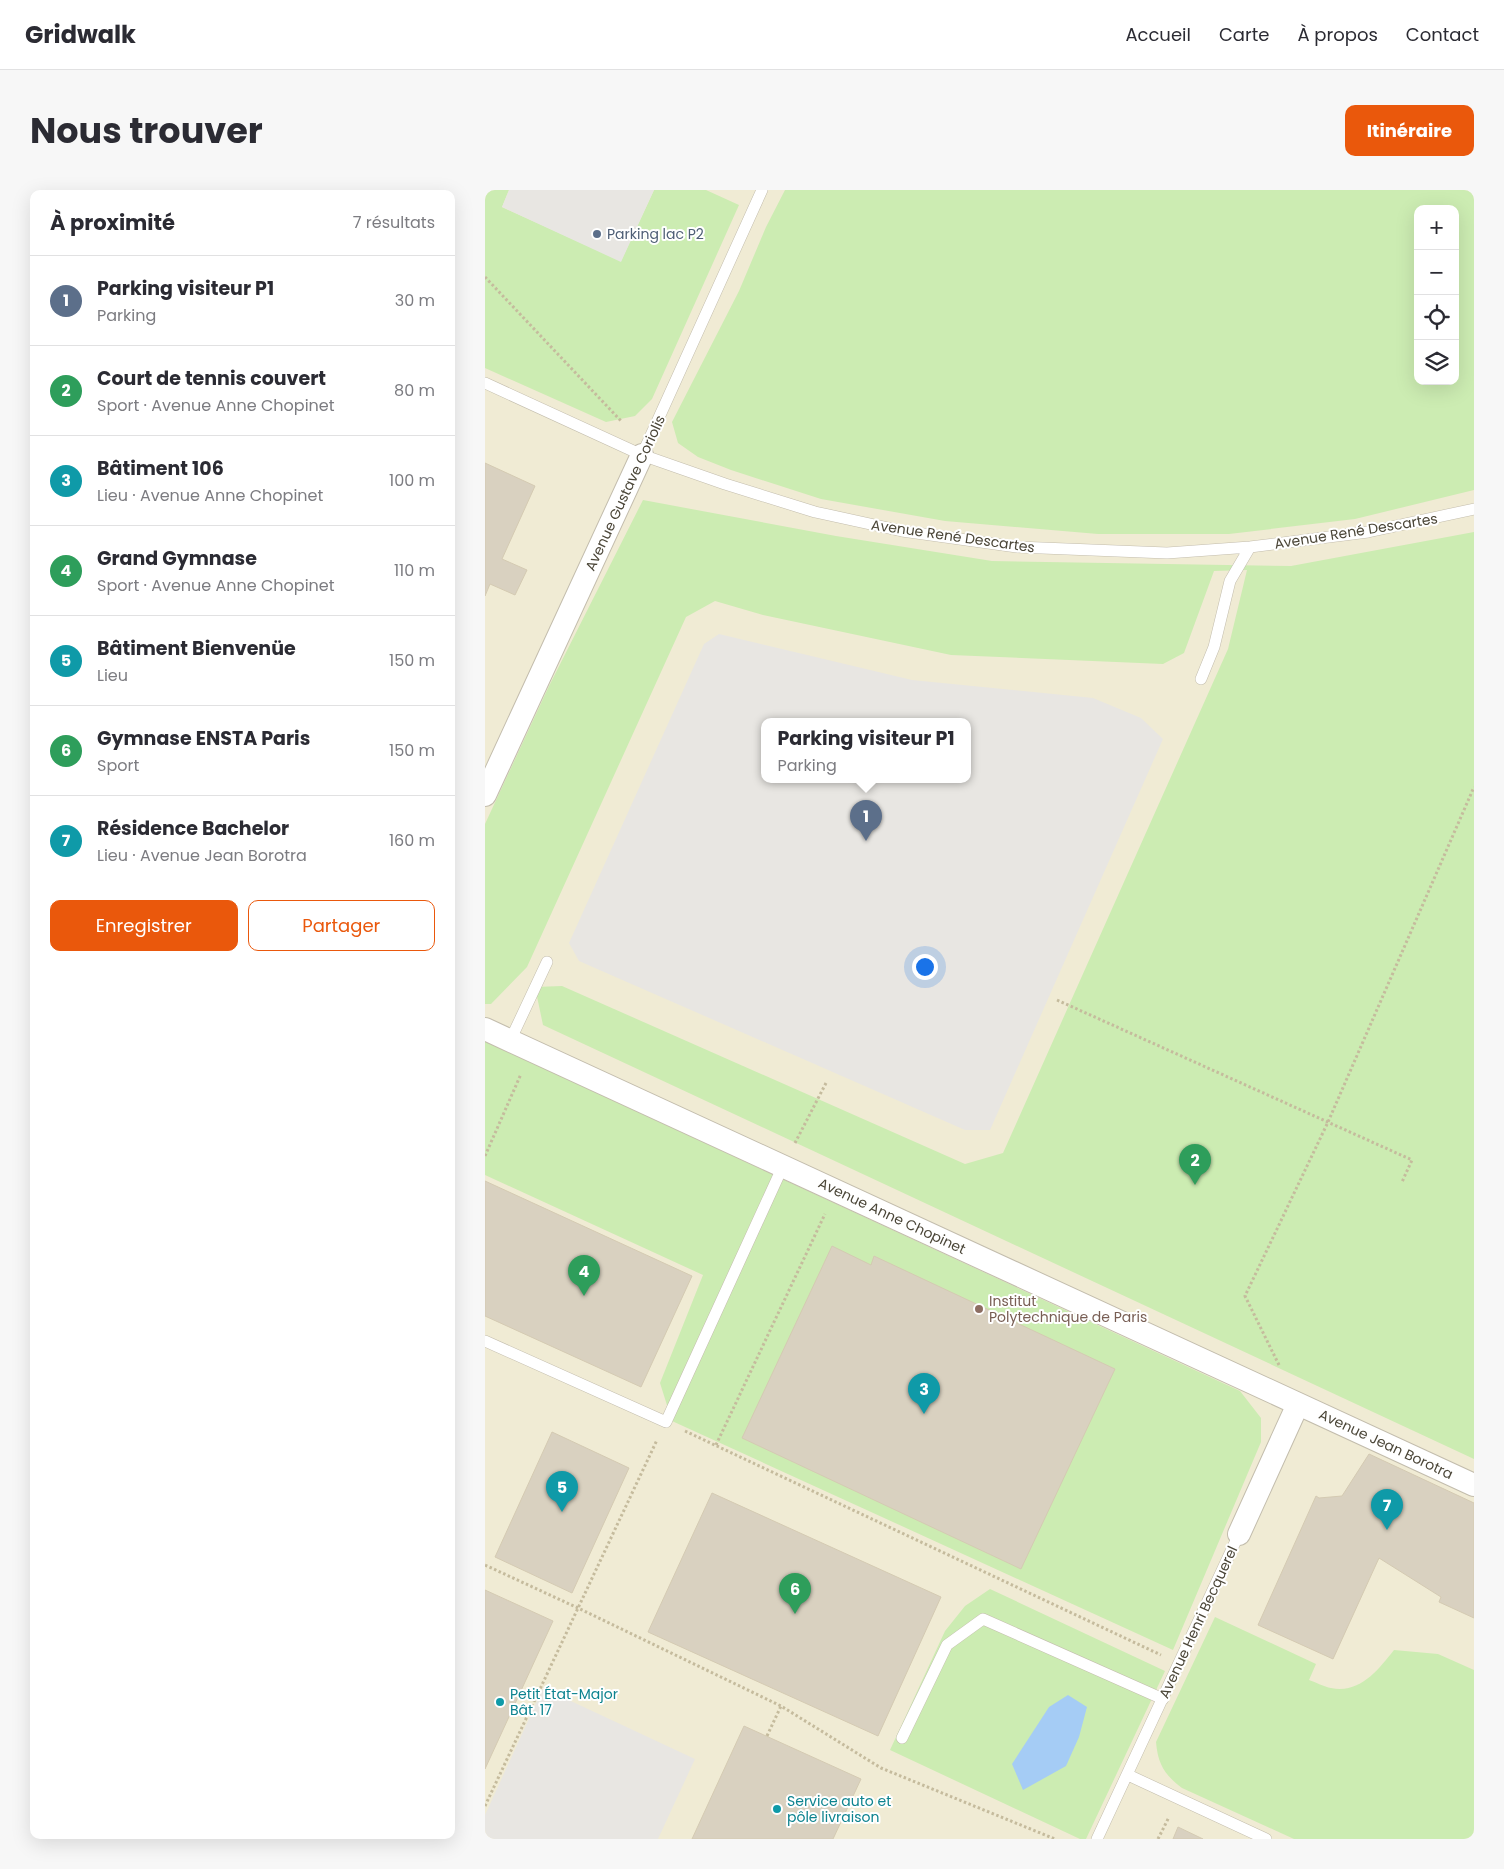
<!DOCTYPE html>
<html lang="fr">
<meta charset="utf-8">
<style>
:root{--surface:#fff;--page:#f7f7f7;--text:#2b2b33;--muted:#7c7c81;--line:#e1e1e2;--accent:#ea580c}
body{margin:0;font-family:Poppins,sans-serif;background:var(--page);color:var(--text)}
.controls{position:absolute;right:15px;top:15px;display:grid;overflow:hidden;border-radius:10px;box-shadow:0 5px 20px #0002}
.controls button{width:45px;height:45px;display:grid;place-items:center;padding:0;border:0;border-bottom:1px solid var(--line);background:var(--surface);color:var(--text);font:25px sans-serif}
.you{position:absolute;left:439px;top:776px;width:18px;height:18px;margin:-12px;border:4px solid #fff;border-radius:50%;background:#1a73e8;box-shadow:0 0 0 8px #1a73e833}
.badge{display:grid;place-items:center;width:32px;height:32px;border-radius:50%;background:var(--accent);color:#fff;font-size:16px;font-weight:700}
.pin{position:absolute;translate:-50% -41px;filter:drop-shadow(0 1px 2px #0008)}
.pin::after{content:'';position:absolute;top:26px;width:18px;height:15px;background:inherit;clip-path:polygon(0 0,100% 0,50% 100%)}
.popup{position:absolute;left:276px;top:528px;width:210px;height:65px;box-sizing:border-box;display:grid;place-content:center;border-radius:10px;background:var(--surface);filter:drop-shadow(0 1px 4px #0005);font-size:16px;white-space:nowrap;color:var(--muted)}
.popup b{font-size:19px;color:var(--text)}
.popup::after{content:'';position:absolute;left:50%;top:100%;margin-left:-10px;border:10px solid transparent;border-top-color:var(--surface)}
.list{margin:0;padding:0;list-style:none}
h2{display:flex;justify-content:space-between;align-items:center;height:65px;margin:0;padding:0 20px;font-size:21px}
h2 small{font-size:16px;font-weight:400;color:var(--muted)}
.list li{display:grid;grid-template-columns:32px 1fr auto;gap:15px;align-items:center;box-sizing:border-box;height:90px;padding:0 20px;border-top:1px solid var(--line)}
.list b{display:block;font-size:19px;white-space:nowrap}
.list p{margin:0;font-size:16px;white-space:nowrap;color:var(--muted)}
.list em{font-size:16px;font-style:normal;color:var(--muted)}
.actions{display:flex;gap:10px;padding:15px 20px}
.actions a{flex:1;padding:11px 0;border:1px solid var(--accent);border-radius:10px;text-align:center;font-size:18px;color:var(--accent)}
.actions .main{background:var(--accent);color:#fff}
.icon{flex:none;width:28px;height:28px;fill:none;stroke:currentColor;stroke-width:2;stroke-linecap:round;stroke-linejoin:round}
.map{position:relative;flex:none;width:989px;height:1649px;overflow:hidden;border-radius:10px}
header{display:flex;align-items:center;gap:30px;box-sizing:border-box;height:70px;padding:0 25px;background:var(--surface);border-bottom:1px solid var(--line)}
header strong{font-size:24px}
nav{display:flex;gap:28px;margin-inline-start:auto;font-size:18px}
.intro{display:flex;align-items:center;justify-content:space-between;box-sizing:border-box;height:120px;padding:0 30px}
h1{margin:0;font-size:35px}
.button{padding:12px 22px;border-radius:10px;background:var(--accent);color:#fff;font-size:18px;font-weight:700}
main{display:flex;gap:30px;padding:0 30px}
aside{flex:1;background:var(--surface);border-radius:10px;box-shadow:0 5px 20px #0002}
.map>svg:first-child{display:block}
</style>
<header>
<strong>Gridwalk</strong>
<nav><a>Accueil</a><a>Carte</a><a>À propos</a><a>Contact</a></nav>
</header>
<div class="intro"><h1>Nous trouver</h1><a class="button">Itinéraire</a></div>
<main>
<aside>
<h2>À proximité<small>7 résultats</small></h2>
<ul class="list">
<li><span class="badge" style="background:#5c6f8a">1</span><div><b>Parking visiteur P1</b><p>Parking</p></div><em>30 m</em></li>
<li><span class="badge" style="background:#2e9e5b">2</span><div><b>Court de tennis couvert</b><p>Sport · Avenue Anne Chopinet</p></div><em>80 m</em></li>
<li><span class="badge" style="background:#0f9aa8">3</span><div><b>Bâtiment 106</b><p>Lieu · Avenue Anne Chopinet</p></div><em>100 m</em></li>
<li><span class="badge" style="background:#2e9e5b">4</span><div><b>Grand Gymnase</b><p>Sport · Avenue Anne Chopinet</p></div><em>110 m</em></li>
<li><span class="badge" style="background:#0f9aa8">5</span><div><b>Bâtiment Bienvenüe</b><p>Lieu</p></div><em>150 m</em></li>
<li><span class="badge" style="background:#2e9e5b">6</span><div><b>Gymnase ENSTA Paris</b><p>Sport</p></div><em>150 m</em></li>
<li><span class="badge" style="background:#0f9aa8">7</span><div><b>Résidence Bachelor</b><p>Lieu · Avenue Jean Borotra</p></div><em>160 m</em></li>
</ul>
<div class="actions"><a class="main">Enregistrer</a><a>Partager</a></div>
</aside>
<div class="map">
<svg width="989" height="1649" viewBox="0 0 989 1649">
<rect width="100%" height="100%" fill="#f6f4eb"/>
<path fill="#f0ebd4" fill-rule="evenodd" d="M0,0H989V1649H0ZM933,19H970V191H933ZM280,532H482V590H280Z"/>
<path fill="#ccecb2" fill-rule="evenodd" d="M0,0H24L17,17L136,71L169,0H221L254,15L167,209L150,226L121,232L0,178Z
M300,0H989V300L870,329L744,344H613L460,331L336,309L246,280L213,267L193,253L187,232L254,101L281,37ZM933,19H970V191H933Z
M158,310L351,346L507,371L806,376L989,342V1269L58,835L50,797L77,796L480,974L518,963L743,459L762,380L729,381L699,463L678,474L466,465L278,425L230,411L201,427L42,777L6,814H0V634L64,496Z
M0,851L755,1201L776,1228V1252L688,1460L187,1231L175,1193L218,1085L0,985Z
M505,1399L680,1481L601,1649H595L405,1560L460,1441L480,1416Z
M730,1427L831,1474L824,1490C831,1492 839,1497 846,1498C875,1504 893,1480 909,1460L953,1464L989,1480V1649H809L697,1598C680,1585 673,1575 671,1552Z"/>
<path fill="#e8e6e2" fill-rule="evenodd" d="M24,0H169L136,72L17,17Z
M234,444L427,490L608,508L656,528L678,549L505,940H480L94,771L84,753L219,454ZM482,532V590H280V532Z
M58,1498L210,1569L173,1649H0V1625Z"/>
<path fill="#a5ccf5" d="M583,1505L602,1517L594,1547L581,1576L538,1600L527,1574L564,1517Z"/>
<path fill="#d9d1c0" stroke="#d4cab2" d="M0,273L50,296L17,369L42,380L30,405L5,394L0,406Z
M0,991L207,1086L156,1197L0,1126Z
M347,1056L386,1075L389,1066L630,1179L536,1379L257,1248Z
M67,1242L144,1278L87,1403L10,1367Z
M884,1264L989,1313V1428L954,1412L956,1407L894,1368L848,1469L773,1435L831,1306L834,1308L857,1306Z
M227,1303L456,1407L393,1546L163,1442Z
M0,1400L68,1431L0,1579Z
M259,1536L376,1589L348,1649H207Z
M693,1637L718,1649H688Z"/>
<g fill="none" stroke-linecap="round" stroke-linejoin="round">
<g stroke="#c3bdad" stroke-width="12">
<path id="lane" d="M0,193L157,265L240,294L330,322L417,341L532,357L682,363L765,357L883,342L989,319
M157,265L277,0
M716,489L729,457L745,391L765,357
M25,851L62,772
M0,1151L181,1232L298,976
M417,1548L462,1455L498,1429L678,1509
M643,1585L781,1649
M612,1649L754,1344"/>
</g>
<g stroke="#c3bdad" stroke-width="24">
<path id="street" d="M0,605L157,265
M0,839L989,1295
M754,1344L813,1214"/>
</g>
<path stroke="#c5bb9d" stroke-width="3" stroke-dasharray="2.5 2.5" stroke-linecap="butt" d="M0,87L137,232
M572,810L927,970L917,992
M310,953L341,893
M0,966L36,884
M794,1175L760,1106L843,932L989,597
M200,1241L676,1465
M231,1255L340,1024
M0,1375L93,1418L296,1516L396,1578L570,1649
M282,1546L296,1516
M0,1616L172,1250
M673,1649L684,1627"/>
<use href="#lane" stroke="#fff" stroke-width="11"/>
<use href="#street" stroke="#fff" stroke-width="22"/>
</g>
<circle fill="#5c6f8a" stroke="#fff" stroke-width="2" cx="112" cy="44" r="5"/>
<circle fill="#8d6e63" stroke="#fff" stroke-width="2" cx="494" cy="1119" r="5"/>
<g fill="#0f9aa8" stroke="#fff" stroke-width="2">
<circle cx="15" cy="1512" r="5"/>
<circle cx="292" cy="1619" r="5"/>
</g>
<g text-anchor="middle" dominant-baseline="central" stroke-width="4" stroke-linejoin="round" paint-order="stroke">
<g font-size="14" fill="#4e5e75" stroke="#fff" text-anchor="start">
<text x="122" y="44">Parking lac P2</text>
</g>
<g font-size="14" fill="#4b4638" stroke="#fff">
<text transform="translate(140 303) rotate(-65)">Avenue Gustave Coriolis</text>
<text transform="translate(871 341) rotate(-9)">Avenue René Descartes</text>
<text transform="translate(468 346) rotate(8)">Avenue René Descartes</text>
<text transform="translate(407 1026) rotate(25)">Avenue Anne Chopinet</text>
<text transform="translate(901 1254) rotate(25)">Avenue Jean Borotra</text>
<text transform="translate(713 1432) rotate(-65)">Avenue Henri Becquerel</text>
</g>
<g font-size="14" fill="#785e54" stroke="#fff" text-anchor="start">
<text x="504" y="1111">Institut<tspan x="504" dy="16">Polytechnique de Paris</tspan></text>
</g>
<g font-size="14" fill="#0d838f" stroke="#fff" text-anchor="start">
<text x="25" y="1504">Petit État-Major<tspan x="25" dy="16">Bât. 17</tspan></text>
<text x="302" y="1611">Service auto et<tspan x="302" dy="16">pôle livraison</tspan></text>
</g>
</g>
</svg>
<div class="controls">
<button>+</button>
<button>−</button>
<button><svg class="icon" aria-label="locate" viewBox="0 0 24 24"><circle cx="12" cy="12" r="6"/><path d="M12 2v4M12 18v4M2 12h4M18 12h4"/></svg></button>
<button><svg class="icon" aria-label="layers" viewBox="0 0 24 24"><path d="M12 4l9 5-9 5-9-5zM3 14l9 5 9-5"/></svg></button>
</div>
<div class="you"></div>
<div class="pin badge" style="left:381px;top:651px;background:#5c6f8a">1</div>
<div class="popup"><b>Parking visiteur P1</b>Parking</div>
<div class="pin badge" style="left:710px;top:995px;background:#2e9e5b">2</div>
<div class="pin badge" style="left:439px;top:1224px;background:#0f9aa8">3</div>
<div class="pin badge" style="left:99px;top:1106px;background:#2e9e5b">4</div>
<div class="pin badge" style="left:77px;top:1322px;background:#0f9aa8">5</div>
<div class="pin badge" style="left:310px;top:1424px;background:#2e9e5b">6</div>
<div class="pin badge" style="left:902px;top:1340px;background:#0f9aa8">7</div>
</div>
</main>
